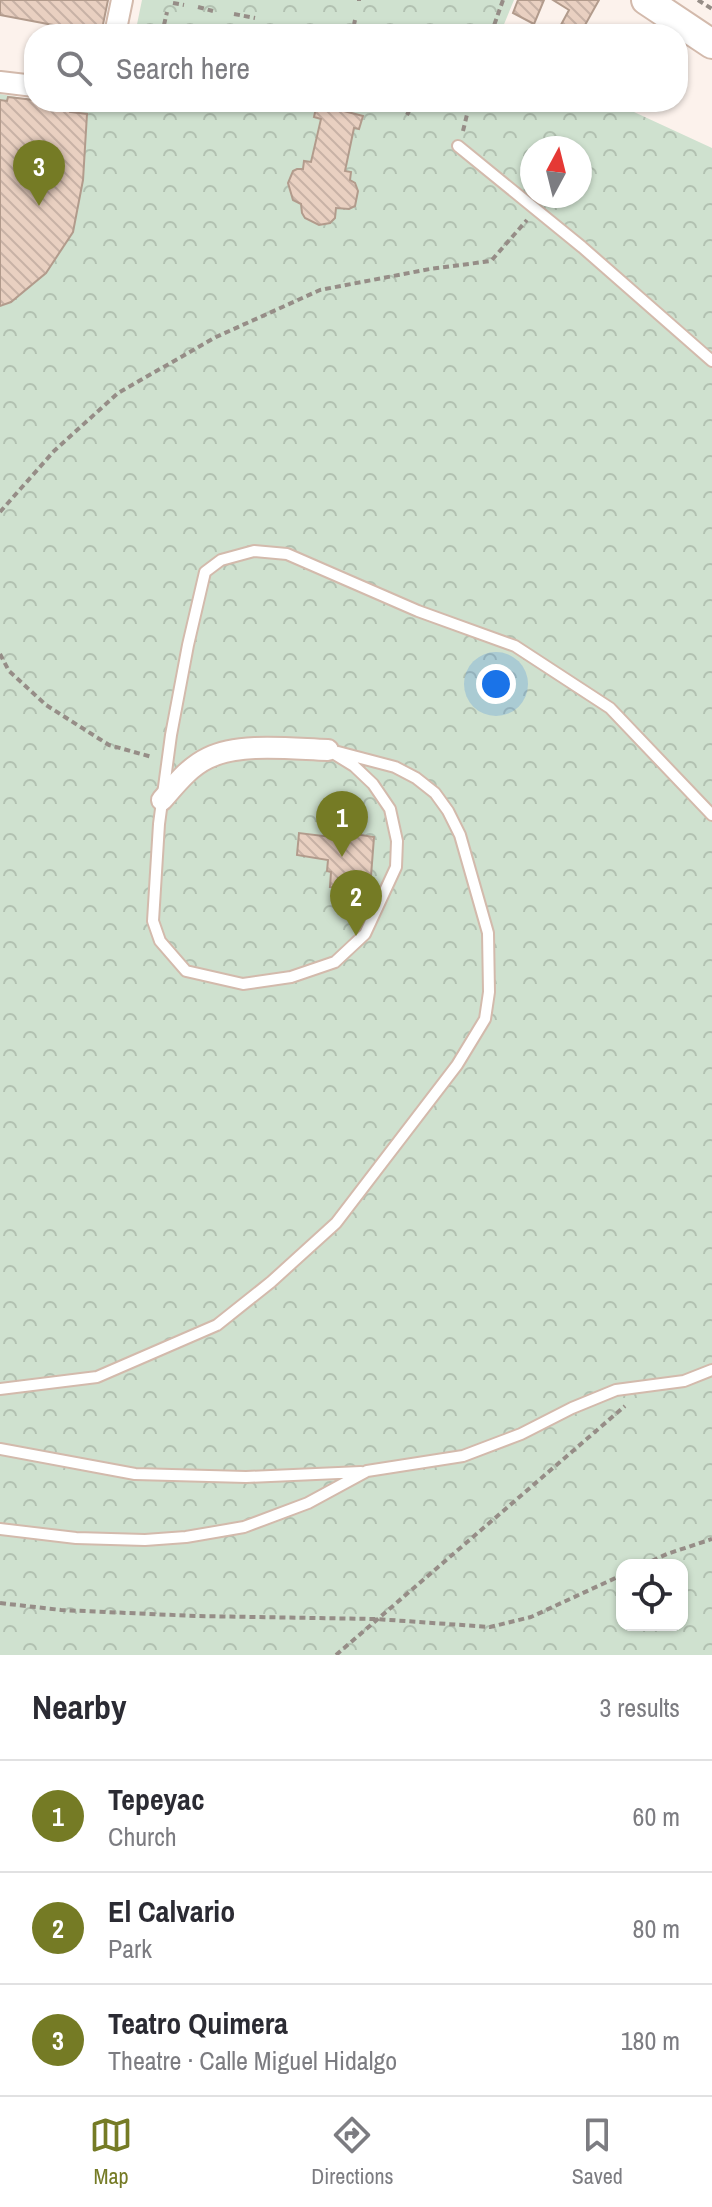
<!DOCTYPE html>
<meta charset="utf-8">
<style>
:root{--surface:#fff;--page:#f2f2f3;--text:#2b2b33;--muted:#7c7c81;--line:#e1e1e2;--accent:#757b25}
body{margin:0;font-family:"Archivo Narrow",sans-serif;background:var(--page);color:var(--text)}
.controls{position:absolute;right:24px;bottom:24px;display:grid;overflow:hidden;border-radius:16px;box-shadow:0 2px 6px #0004}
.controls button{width:72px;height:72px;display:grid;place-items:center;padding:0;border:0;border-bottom:2px solid var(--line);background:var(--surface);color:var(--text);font:40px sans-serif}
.compass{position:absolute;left:520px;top:136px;width:72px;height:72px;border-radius:50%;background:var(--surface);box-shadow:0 2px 6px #0004;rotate:7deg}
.you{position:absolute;left:496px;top:684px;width:28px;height:28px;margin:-20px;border:6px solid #fff;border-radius:50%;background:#1a73e8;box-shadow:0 0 0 12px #1a73e833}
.badge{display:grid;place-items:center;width:52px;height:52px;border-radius:50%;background:var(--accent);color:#fff;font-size:26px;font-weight:700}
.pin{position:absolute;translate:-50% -66px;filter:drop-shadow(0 2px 4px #0008)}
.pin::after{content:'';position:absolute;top:42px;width:28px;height:24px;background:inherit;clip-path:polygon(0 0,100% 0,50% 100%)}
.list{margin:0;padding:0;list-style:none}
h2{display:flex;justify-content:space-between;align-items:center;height:104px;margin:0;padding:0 32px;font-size:34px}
h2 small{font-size:26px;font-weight:400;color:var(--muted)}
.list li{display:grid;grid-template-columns:52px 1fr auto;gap:24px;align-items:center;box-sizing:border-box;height:112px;padding:0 32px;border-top:2px solid var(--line)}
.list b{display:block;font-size:30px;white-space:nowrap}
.list p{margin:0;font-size:26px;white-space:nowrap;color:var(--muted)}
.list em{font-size:26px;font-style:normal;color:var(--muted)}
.icon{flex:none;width:44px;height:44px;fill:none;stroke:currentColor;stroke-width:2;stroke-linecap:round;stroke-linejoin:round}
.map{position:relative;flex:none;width:712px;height:1655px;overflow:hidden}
.search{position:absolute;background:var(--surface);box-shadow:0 2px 6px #0004;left:24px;right:24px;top:24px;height:88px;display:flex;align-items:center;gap:20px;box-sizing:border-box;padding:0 28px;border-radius:32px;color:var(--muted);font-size:30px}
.sheet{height:440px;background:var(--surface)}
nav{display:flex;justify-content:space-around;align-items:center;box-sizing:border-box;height:112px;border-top:2px solid var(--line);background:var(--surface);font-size:22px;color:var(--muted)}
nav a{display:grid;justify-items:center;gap:4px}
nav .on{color:var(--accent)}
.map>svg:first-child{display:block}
</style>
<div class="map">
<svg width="712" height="1655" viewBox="0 0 712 1655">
<defs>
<pattern id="park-crowns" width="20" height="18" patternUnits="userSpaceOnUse" patternTransform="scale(2)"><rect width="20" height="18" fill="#cfe1cf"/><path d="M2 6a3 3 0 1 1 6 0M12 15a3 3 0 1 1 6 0" fill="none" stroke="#b2c1b1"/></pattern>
<pattern id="building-back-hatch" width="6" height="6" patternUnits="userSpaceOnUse" patternTransform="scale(2)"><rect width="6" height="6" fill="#e9d0c1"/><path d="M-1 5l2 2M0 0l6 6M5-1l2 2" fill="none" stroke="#c8b2a6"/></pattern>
</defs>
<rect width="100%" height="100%" fill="#fcf2ec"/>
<path fill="url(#park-crowns)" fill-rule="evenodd" d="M142,0H514L500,34H135Z
M0,94L34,100V102L81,108L95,102H599L634,112L712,148V1655H0ZM532,148H580V196H532ZM622,1565H682V1625H622Z"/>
<path fill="url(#building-back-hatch)" stroke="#b29b8c" stroke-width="2" d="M0,0H108L101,34L0,15Z
M518,0H544L534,24L513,13Z
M553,0H599L580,34H556L569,10Z
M8,97L34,100V102L71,105L70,112L87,114L83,180L73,232L46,273L11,302L0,306V100L7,101Z
M317,104L363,116L359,129L354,128L345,171L351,172L350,180L355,183L358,191L355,206L349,209L336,208L335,218L330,223L319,225L305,218L302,213L301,204L293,200L288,183L293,171L297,169H303L304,161L311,162L321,119L314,117Z
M333,822L362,826L361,835L374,837L370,889L330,887L331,872L327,871L328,860L297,855L299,833L331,837Z"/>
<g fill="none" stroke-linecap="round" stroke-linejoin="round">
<g stroke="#d3baac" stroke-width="14">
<path id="service" d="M458,146L582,247L712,361
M328,750L354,766L373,784L390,809L397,841L396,867L365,934L335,962L291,977L243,984L186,971L160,941L153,921L159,824L171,735L188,645L205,572L221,560L254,551L287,554L418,611L515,646L610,708L712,815
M0,1389L97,1377L217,1325L271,1282L336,1223L457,1065L485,1019L489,992L488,933L460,835L448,811L435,793L416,778L395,767L338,752
M0,1449L135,1474L246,1477L361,1472
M0,1529L76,1538L145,1540L186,1537L244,1527L308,1503L367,1471L463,1456L521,1434L572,1408L616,1390L684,1381L712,1370"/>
</g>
<g stroke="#d3baac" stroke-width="24">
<path id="minor" d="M115,34L122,0
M0,82L34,86
M162,800C176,784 189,767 208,758C240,742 293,749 328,750"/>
</g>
<g stroke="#d3baac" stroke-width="32">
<path id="secondary" d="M646,0L712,44"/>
</g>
<path stroke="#968d87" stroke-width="4" stroke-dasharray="6 4" stroke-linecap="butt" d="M698,0L712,9
M359,1V0
M173,3L184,5
M198,7L213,11
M234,14L255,18
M164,25L167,12
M352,34L355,20
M491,34L503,0
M407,115L410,109V102
M463,131L470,102
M0,512L54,451L118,393L216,337L320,290L430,269L491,261L527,220
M0,654L9,671L46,705L109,745L152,757
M643,1565L667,1554L712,1539
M0,1603L61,1610L195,1616L376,1619L490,1627L531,1617L622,1575
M336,1655L625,1406"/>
<use href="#service" stroke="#fff" stroke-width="10"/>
<use href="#minor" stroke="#fff" stroke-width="20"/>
<use href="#secondary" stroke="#fff" stroke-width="28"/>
</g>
</svg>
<div class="controls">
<button><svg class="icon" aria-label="locate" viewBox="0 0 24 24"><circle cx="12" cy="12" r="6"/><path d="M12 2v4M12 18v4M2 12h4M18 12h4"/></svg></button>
</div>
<svg class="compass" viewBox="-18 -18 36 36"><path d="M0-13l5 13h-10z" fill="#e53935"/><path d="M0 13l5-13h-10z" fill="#7c7c81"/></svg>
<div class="you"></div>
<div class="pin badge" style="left:342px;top:857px">1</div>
<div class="pin badge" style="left:356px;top:936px">2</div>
<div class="pin badge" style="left:39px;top:206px">3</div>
<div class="search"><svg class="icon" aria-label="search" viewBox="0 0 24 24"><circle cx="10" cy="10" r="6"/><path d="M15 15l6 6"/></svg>Search here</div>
</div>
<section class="sheet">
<h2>Nearby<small>3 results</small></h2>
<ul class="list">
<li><span class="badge">1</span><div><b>Tepeyac</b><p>Church</p></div><em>60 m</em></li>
<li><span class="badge">2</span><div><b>El Calvario</b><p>Park</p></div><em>80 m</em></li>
<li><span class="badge">3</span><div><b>Teatro Quimera</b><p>Theatre · Calle Miguel Hidalgo</p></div><em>180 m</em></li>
</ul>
</section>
<nav>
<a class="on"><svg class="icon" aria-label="map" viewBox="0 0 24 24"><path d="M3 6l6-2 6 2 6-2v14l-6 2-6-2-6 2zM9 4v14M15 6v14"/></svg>Map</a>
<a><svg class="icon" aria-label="directions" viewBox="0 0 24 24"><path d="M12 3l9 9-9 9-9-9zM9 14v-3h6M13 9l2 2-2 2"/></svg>Directions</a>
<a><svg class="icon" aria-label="saved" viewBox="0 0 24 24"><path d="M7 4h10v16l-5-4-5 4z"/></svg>Saved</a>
</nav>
